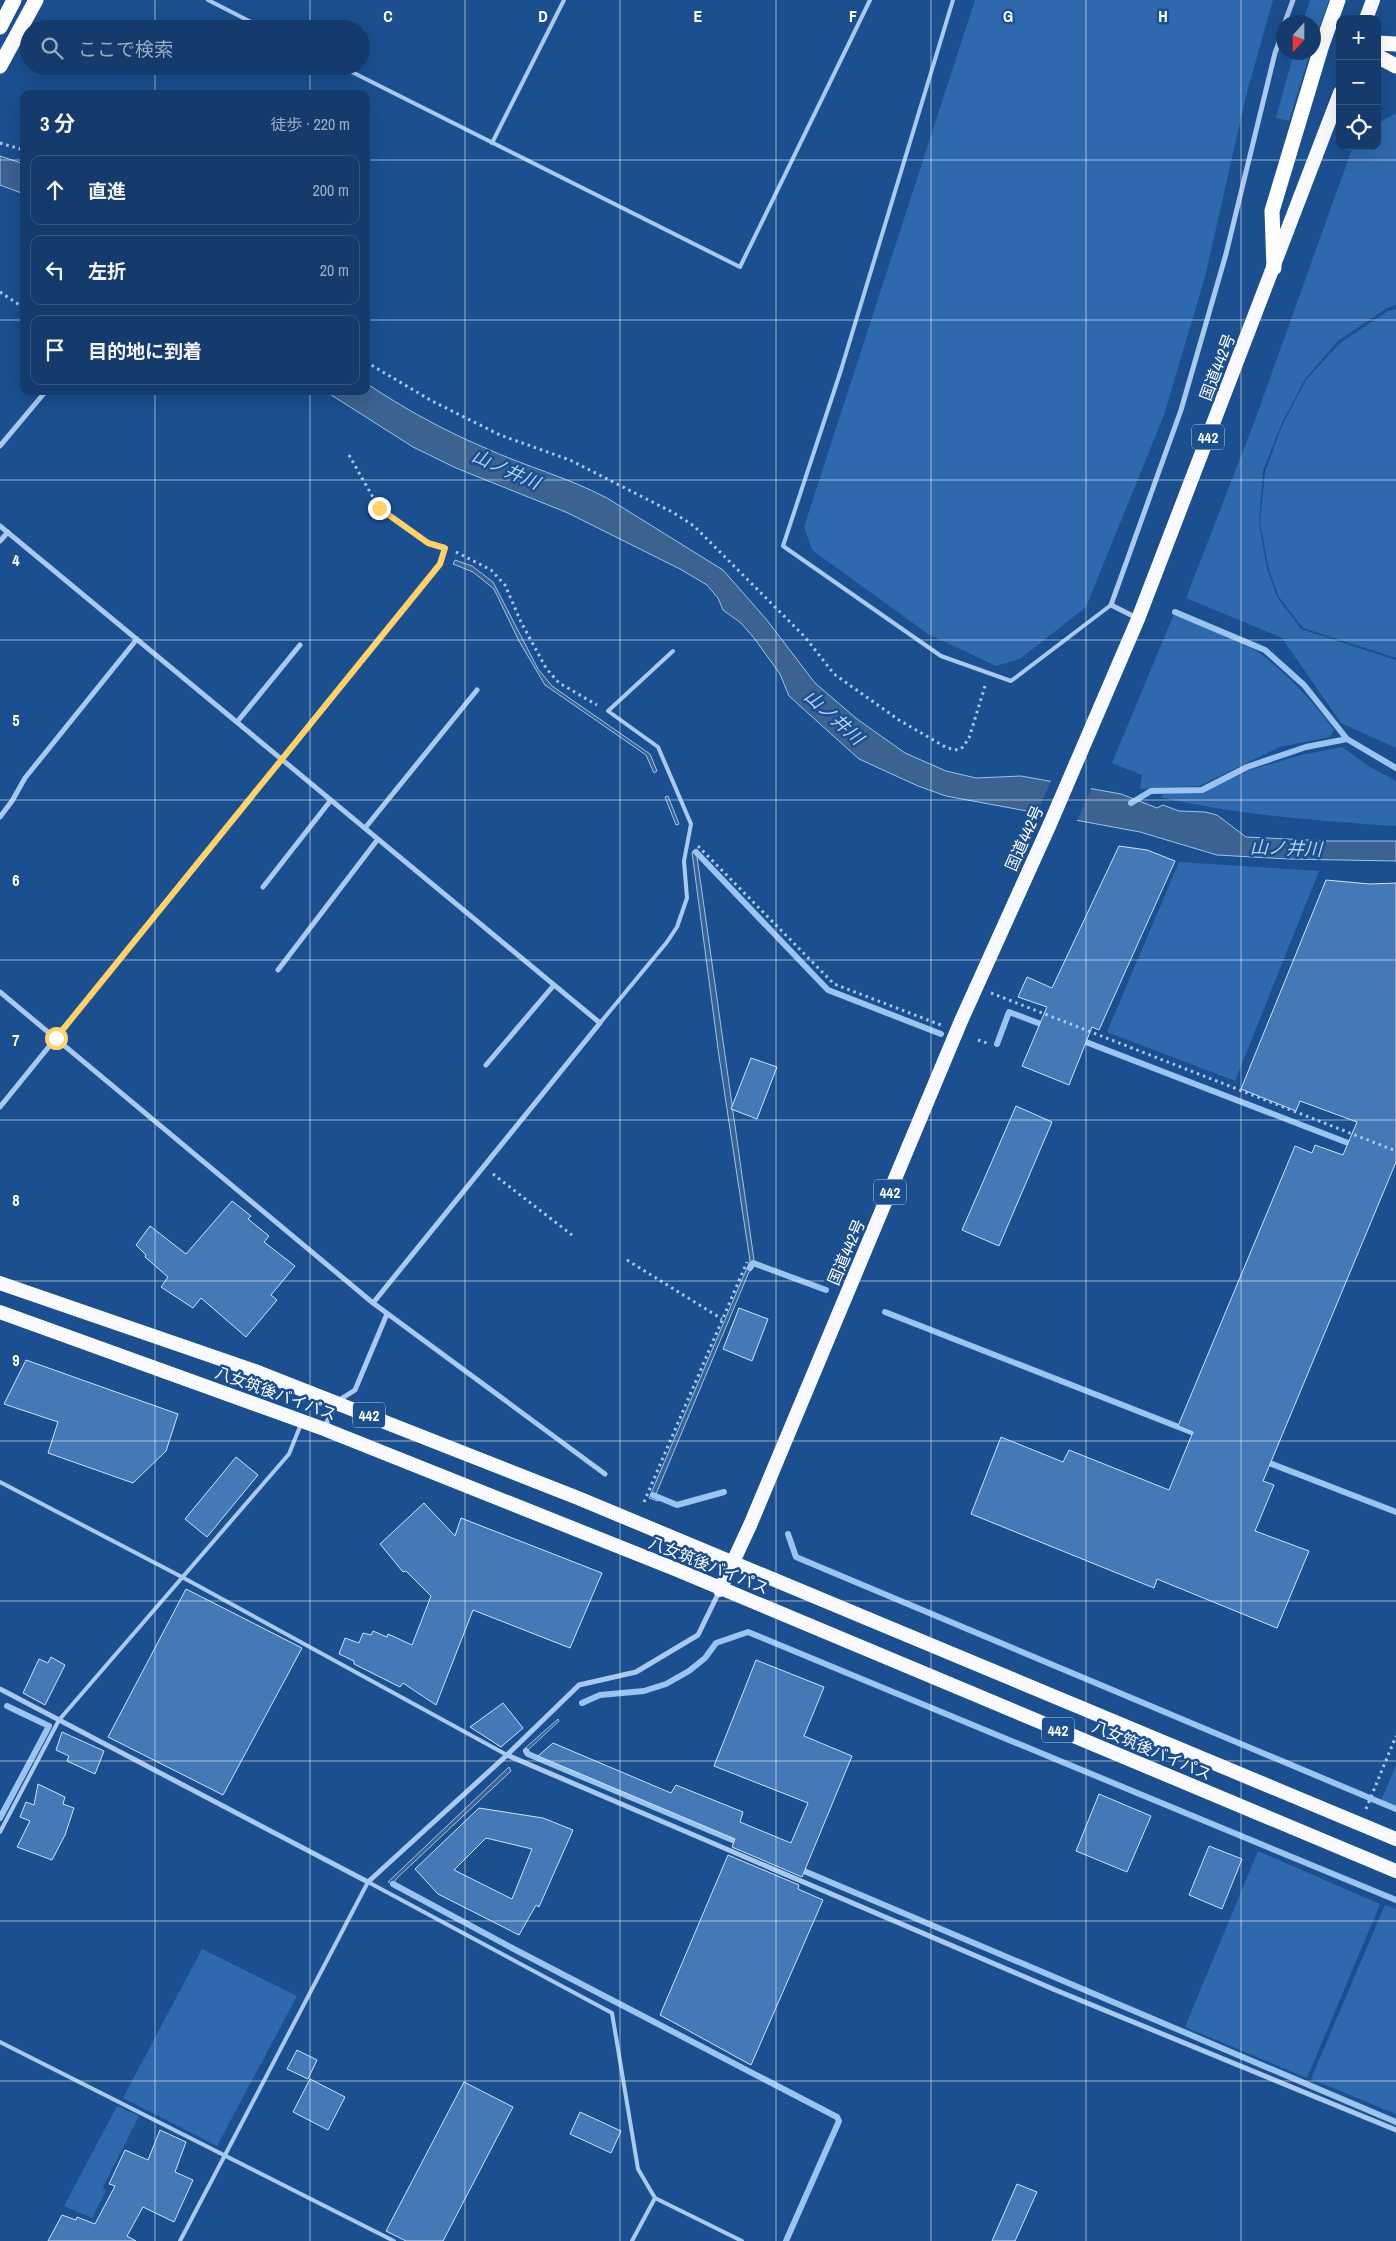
<!DOCTYPE html>
<html lang="ja">
<meta charset="utf-8">
<style>
:root{--surface:#143b6b;--page:#214673;--text:#f1f3f6;--muted:#9dadc1;--line:#33557e}
body{margin:0;font-family:"Archivo Narrow","Noto Sans JP",sans-serif;background:var(--page);color:var(--text)}
.controls{position:absolute;right:15px;top:15px;display:grid;overflow:hidden;border-radius:10px;box-shadow:0 5px 20px #0002}
.controls button{width:45px;height:45px;display:grid;place-items:center;padding:0;border:0;border-bottom:1px solid var(--line);background:var(--surface);color:var(--text);font:25px sans-serif}
.compass{position:absolute;left:1276px;top:15px;width:45px;height:45px;border-radius:50%;background:var(--surface);box-shadow:0 5px 20px #0002;rotate:201deg}
.stop{position:absolute;width:15px;height:15px;margin:-11px;border:4px solid #ffd166;border-radius:50%;background:#fff}
.stop.end{background:#ffd166;border-color:#fff;box-shadow:0 1px 5px #0008}
.list{margin:0;padding:0;list-style:none}
h2{display:flex;justify-content:space-between;align-items:center;height:65px;margin:0;padding:0 20px;font-size:21px}
h2 small{font-size:16px;font-weight:400;color:var(--muted)}
.list li{display:grid;grid-template-columns:32px 1fr auto;gap:15px;align-items:center;box-sizing:border-box;height:70px;margin:0 10px 10px;padding:0 10px;border:1px solid var(--line);border-radius:10px}
.list b{display:block;font-size:19px;white-space:nowrap}
.list em{font-size:16px;font-style:normal;color:var(--muted)}
.icon{flex:none;width:28px;height:28px;fill:none;stroke:currentColor;stroke-width:2;stroke-linecap:round;stroke-linejoin:round}
.map{position:relative;flex:none;width:1396px;height:2241px;overflow:hidden}
.search{position:absolute;background:var(--surface);box-shadow:0 5px 20px #0002;left:20px;top:20px;width:350px;height:55px;display:flex;align-items:center;gap:12px;box-sizing:border-box;padding:0 18px;border-radius:28px;color:var(--muted);font-size:19px}
.panel{position:absolute;background:var(--surface);box-shadow:0 5px 20px #0002;left:20px;top:90px;width:350px;height:305px;border-radius:10px}
.map>svg:first-child{display:block}
</style>
<div class="map">
<svg width="1396" height="2241" viewBox="0 0 1396 2241">
<rect width="100%" height="100%" fill="#1b4f8f"/>
<path fill="#2e69ad" d="M975,0H1273L1247,92L1205,277L1164,415L1086,607L1020,659L996,666L928,634L812,550L804,527Z
M1310,0H1329L1314,42V22H1303Z
M1294,52L1310,53L1289,121L1276,118Z
M1396,113V305L1387,308L1338,341L1305,379L1281,425L1263,471L1259,523L1267,569L1277,597L1301,629L1396,660V748L1341,723L1282,638L1186,598L1255,420L1353,146H1377V124Z
M1396,309V658L1303,628L1279,597L1269,570L1260,523L1265,472L1282,426L1306,380L1340,343L1388,311Z
M1174,614C1196,623 1229,633 1249,646C1282,667 1311,699 1334,730L1330,737L1280,747L1199,786L1140,789L1142,775L1112,763Z
M1342,747L1370,767L1396,781V826C1317,821 1237,815 1160,797L1164,794L1201,792L1250,770L1301,755Z
M1179,862L1319,871L1235,1081L1107,1032Z
M1396,1765V1807L1381,1801Z
M1258,1851L1380,1904L1307,2078L1185,2027Z
M1385,1905L1396,1909V2114L1311,2079Z
M202,1949L297,1996L217,2146L123,2098Z
M117,2106L139,2116L103,2187L106,2191L92,2218L64,2206Z"/>
<path fill="#3c6290" stroke="#9cc4f0" d="M0,156L24,164V194L0,185Z
M366,383C403,408 443,430 483,447C524,466 567,477 607,498L723,570L766,619L815,683L857,719L905,753L946,771L976,778L1021,776L1121,794L1157,808L1163,805L1179,811L1205,812L1217,815L1246,837L1329,841H1396V861L1288,859L1217,855L1140,832L946,796L918,786L859,759L789,696L780,674L754,638L741,623L723,610L718,598L707,585L680,569L568,513L456,468L413,447L325,391H366Z
M455,560L472,566L493,582L538,669L552,686L650,754L657,771L654,773L646,755L545,685L519,641L494,589L473,572L453,564Z
M668,796L679,824L676,825L665,797Z
M696,850L754,1260L656,1494L661,1498L658,1501L649,1498L750,1261L719,1056L692,852Z
M558,1719L559,1721L528,1750H523Z
M509,1767L511,1771L397,1878L393,1884L388,1882Z"/>
<path fill="#1b4f8f" d="M1052,779L1092,786L1076,823L1036,815Z"/>
<g fill="none" stroke-linecap="round" stroke-linejoin="round">
<path stroke="#9cc4f0" stroke-width="6" d="M1175,612L1265,650L1304,685L1347,739L1396,768
M1131,803L1151,791L1202,790L1247,767L1306,747L1347,739
M696,852L828,990L941,1034
M1078,1039L1356,1146
M997,1044L1009,1012L1046,1026
M750,1268L753,1263L826,1290
M885,1312L1199,1435
M1264,1461L1396,1512
M653,1495L677,1505L724,1492
M788,1534L796,1557L1396,1809
M582,1703L600,1695L644,1691L666,1684L689,1671L705,1658L716,1643L748,1632L1396,1900
M526,1751L528,1754L742,1844
M0,1818L49,1726L7,1706
M797,1868L1396,2122
M393,1884L512,1948L837,2117L839,2121L786,2241"/>
</g>
<path fill="#4478b7" stroke="#cfe3fa" fill-rule="evenodd" d="M1119,846L1147,850L1175,861L1099,1030L1092,1027L1069,1085L1022,1066L1047,1007L1018,997L1027,977L1052,988Z
M1326,880L1370,884L1396,883V1162L1263,1481L1274,1485L1255,1531L1309,1551L1277,1628L1157,1579L1154,1588L971,1514L1001,1437L1063,1462L1069,1450L1169,1490L1193,1432L1178,1426L1295,1146L1312,1153L1315,1145L1343,1155L1357,1122L1300,1101L1296,1111L1241,1089Z
M751,1058L777,1067L757,1119L731,1109Z
M1016,1106L1052,1122L999,1246L962,1230Z
M232,1201L251,1216L248,1219L269,1236L264,1242L295,1266L271,1295L277,1300L246,1337L201,1298L193,1308L161,1287L168,1277L145,1257L146,1255L136,1245L150,1226L186,1254Z
M739,1308L768,1319L752,1361L723,1349Z
M26,1360L178,1414L166,1451L133,1483L48,1453L58,1422L4,1404Z
M236,1457L258,1475L207,1537L185,1519Z
M424,1503L455,1536L461,1518L602,1573L570,1648L473,1610L436,1705L403,1683L400,1687L354,1664V1661L339,1654L345,1638L359,1643L363,1633L371,1635L373,1631L387,1637L388,1634L412,1645L431,1596L406,1571L403,1572L380,1544Z
M186,1589L302,1648L223,1795L108,1737Z
M51,1657L65,1665L45,1705L23,1693L39,1659L48,1663Z
M756,1660L824,1687L804,1736L852,1756L802,1877L732,1847L735,1839L538,1756L553,1743L671,1793L676,1785L743,1812L740,1822L791,1843L808,1803L714,1766Z
M503,1703L523,1728L501,1747L470,1727Z
M62,1732L104,1751L95,1774L67,1761L69,1756L56,1750Z
M38,1784L65,1797L63,1804L74,1808L65,1835L52,1860L17,1847L30,1821L20,1817L26,1802L34,1805Z
M1099,1794L1151,1816L1127,1872L1076,1851Z
M479,1808L543,1818L573,1830L539,1907L536,1905L519,1935L438,1894L415,1869ZM486,1838L532,1849L512,1899L454,1870Z
M1209,1846L1242,1859L1222,1909L1189,1895Z
M728,1855L799,1885L798,1889L823,1900L751,2065L660,2015Z
M297,2050L317,2060L308,2079L287,2069Z
M310,2079L345,2097L328,2130L293,2112Z
M464,2082L513,2107L443,2241H406L386,2231Z
M580,2112L621,2131L611,2153L570,2134Z
M160,2130L186,2142L175,2172L193,2180L174,2222L143,2207L127,2236L136,2241H48L62,2215L76,2220L77,2217L95,2224L115,2186L109,2184L125,2150L148,2160Z
M1017,2184L1037,2192L1015,2241H992Z"/>
<g fill="none" stroke-linecap="round" stroke-linejoin="round">
<path stroke="#a9c9ee" stroke-width="3" stroke-dasharray="2.5 4" stroke-linecap="butt" d="M0,143L24,150
M0,292L24,308
M366,362L432,401L500,435L570,460L674,513L694,526L805,637L834,674L899,720L947,748L958,750L963,747L969,738L986,683
M349,455L379,508L428,543L434,545
M456,552L491,570L505,585L521,622L546,668L559,683L597,705
M698,846L834,984L941,1025
M991,993L1396,1151
M978,1040L987,1043
M493,1174L572,1235
M627,1260L722,1319
M644,1502L747,1262
M1366,1809L1396,1736"/>
<path stroke="#a9c9ee" stroke-width="4" d="M208,0L265,29
M953,0L841,370L783,546L941,656L1011,681L1111,605
M340,66L740,267L870,0
M492,143L564,0
M440,564L445,548
M600,1023L667,942L677,927L687,898L684,861L691,824L658,747L608,711L673,651
M0,1482L182,1577L507,1755
M0,1832L59,1720L289,1454L301,1424
M0,2042L394,2241
M180,2241L368,1882L612,2013L638,2169L655,2198L742,2241
M632,2241L655,2198"/>
<path stroke="#a9c9ee" stroke-width="5" d="M1285,22L1293,0
M0,446L46,391
M0,526L600,1023L373,1303
M0,541L8,532
M1137,618L1111,605L1181,410L1226,254L1275,53L1284,28
M237,722L300,645
M0,817L12,801L25,778L137,639
M365,828L477,690
M263,887L331,800
M278,970L378,839
M0,992L373,1303L605,1474
M486,1065L554,985
M0,1107L440,564
M324,1429L336,1402L355,1390L387,1314
M0,1689L368,1882L507,1755L579,1685L636,1672L698,1635L720,1590
M507,1755L1053,1989L1396,2130"/>
<path stroke="#f8faff" stroke-width="14" d="M1366,19L1373,0
M0,1283L255,1371L578,1498L1396,1839
M0,1312L324,1429L675,1569L1396,1871
M720,1590L751,1523L961,1021L1050,824L1138,619L1340,93"/>
<path stroke="#fff" stroke-width="15" d="M0,27L14,0
M1377,43L1396,44
M1377,56L1396,66
M0,66L36,0
M1274,268L1272,211L1321,48L1338,0"/>
</g>
<g fill="none" stroke-linecap="round" stroke-linejoin="round">
<path stroke="#ffd166" stroke-width="6" d="M56,1038L440,564L445,548L428,543L379,508"/>
</g>
<path fill="none" stroke="#fff" stroke-width="1" stroke-opacity="0.55" d="M155,0V29M310,0V29M465,0V2241M620,0V2241M776,0V2241M931,0V2241M1086,0V2241M1241,0V2241M155,66V94M310,66V94M0,160H24M366,160H1396M0,320H24M366,320H1396M155,391V2241M310,391V2241M0,480H1396M0,640H1396M0,800H1396M0,960H1396M0,1120H1396M0,1281H1396M0,1441H1396M0,1601H1396M0,1761H1396M0,1921H1396M0,2081H1396"/>
<g text-anchor="middle" dominant-baseline="central" stroke-width="5" stroke-linejoin="round" paint-order="stroke">
<g fill="#1b4f8f" stroke="#bbcadd" stroke-width="1">
<rect x="1192" y="424.5" width="32" height="25" rx="4"/>
<rect x="874" y="1179.5" width="32" height="25" rx="4"/>
<rect x="353" y="1402.5" width="32" height="25" rx="4"/>
<rect x="1042" y="1717.5" width="32" height="25" rx="4"/>
</g>
<g font-size="15" font-weight="bold" fill="#fff">
<text x="1208" y="437">442</text>
<text x="890" y="1192">442</text>
<text x="369" y="1415">442</text>
<text x="1058" y="1730">442</text>
</g>
<g font-size="16" fill="#fff" stroke="#1b4f8f">
<text transform="translate(1217 367) rotate(-69)">国道442号</text>
<text transform="translate(1024 838) rotate(-66)">国道442号</text>
<text transform="translate(846 1252) rotate(-67)">国道442号</text>
<text transform="translate(276 1393) rotate(20)">八女筑後バイパス</text>
<text transform="translate(709 1565) rotate(22)">八女筑後バイパス</text>
<text transform="translate(1152 1750) rotate(23)">八女筑後バイパス</text>
</g>
<g font-size="18" font-style="italic" fill="#b5d3f5" stroke="#1b4f8f">
<text transform="translate(506 469) rotate(24)">山ノ井川</text>
<text transform="translate(834 717) rotate(42)">山ノ井川</text>
<text transform="translate(1286 848) rotate(2)">山ノ井川</text>
</g>
</g>
<g font-size="16" text-anchor="middle" font-weight="bold" fill="#fff" stroke="#1b4f8f" stroke-width="5" stroke-linejoin="round" paint-order="stroke">
<text x="388" y="22">C</text>
<text x="543" y="22">D</text>
<text x="698" y="22">E</text>
<text x="853" y="22">F</text>
<text x="1008" y="22">G</text>
<text x="1163" y="22">H</text>
<text x="16" y="566">4</text>
<text x="16" y="726">5</text>
<text x="16" y="886">6</text>
<text x="16" y="1046">7</text>
<text x="16" y="1206">8</text>
<text x="16" y="1366">9</text>
</g>
</svg>
<div class="controls">
<button>+</button>
<button>−</button>
<button><svg class="icon" aria-label="locate" viewBox="0 0 24 24"><circle cx="12" cy="12" r="6"/><path d="M12 2v4M12 18v4M2 12h4M18 12h4"/></svg></button>
</div>
<svg class="compass" viewBox="-18 -18 36 36"><path d="M0-13l5 13h-10z" fill="#e53935"/><path d="M0 13l5-13h-10z" fill="#9dadc1"/></svg>
<div class="stop" style="left:56px;top:1038px"></div>
<div class="stop end" style="left:379px;top:508px"></div>
<div class="search"><svg class="icon" aria-label="search" viewBox="0 0 24 24"><circle cx="10" cy="10" r="6"/><path d="M15 15l6 6"/></svg>ここで検索</div>
<section class="panel">
<h2>3 分<small>徒歩 · 220 m</small></h2>
<ul class="list">
<li><svg class="icon" aria-label="ahead" viewBox="0 0 24 24"><path d="M12 20V5M6 11l6-6 6 6"/></svg><div><b>直進</b></div><em>200 m</em></li>
<li><svg class="icon" aria-label="left" viewBox="0 0 24 24"><path d="M17 20v-9H6M10 6l-5 5 5 5"/></svg><div><b>左折</b></div><em>20 m</em></li>
<li><svg class="icon" aria-label="arrive" viewBox="0 0 24 24"><path d="M6 21V4h12l-3 4 3 4H6"/></svg><div><b>目的地に到着</b></div></li>
</ul>
</section>
</div>
